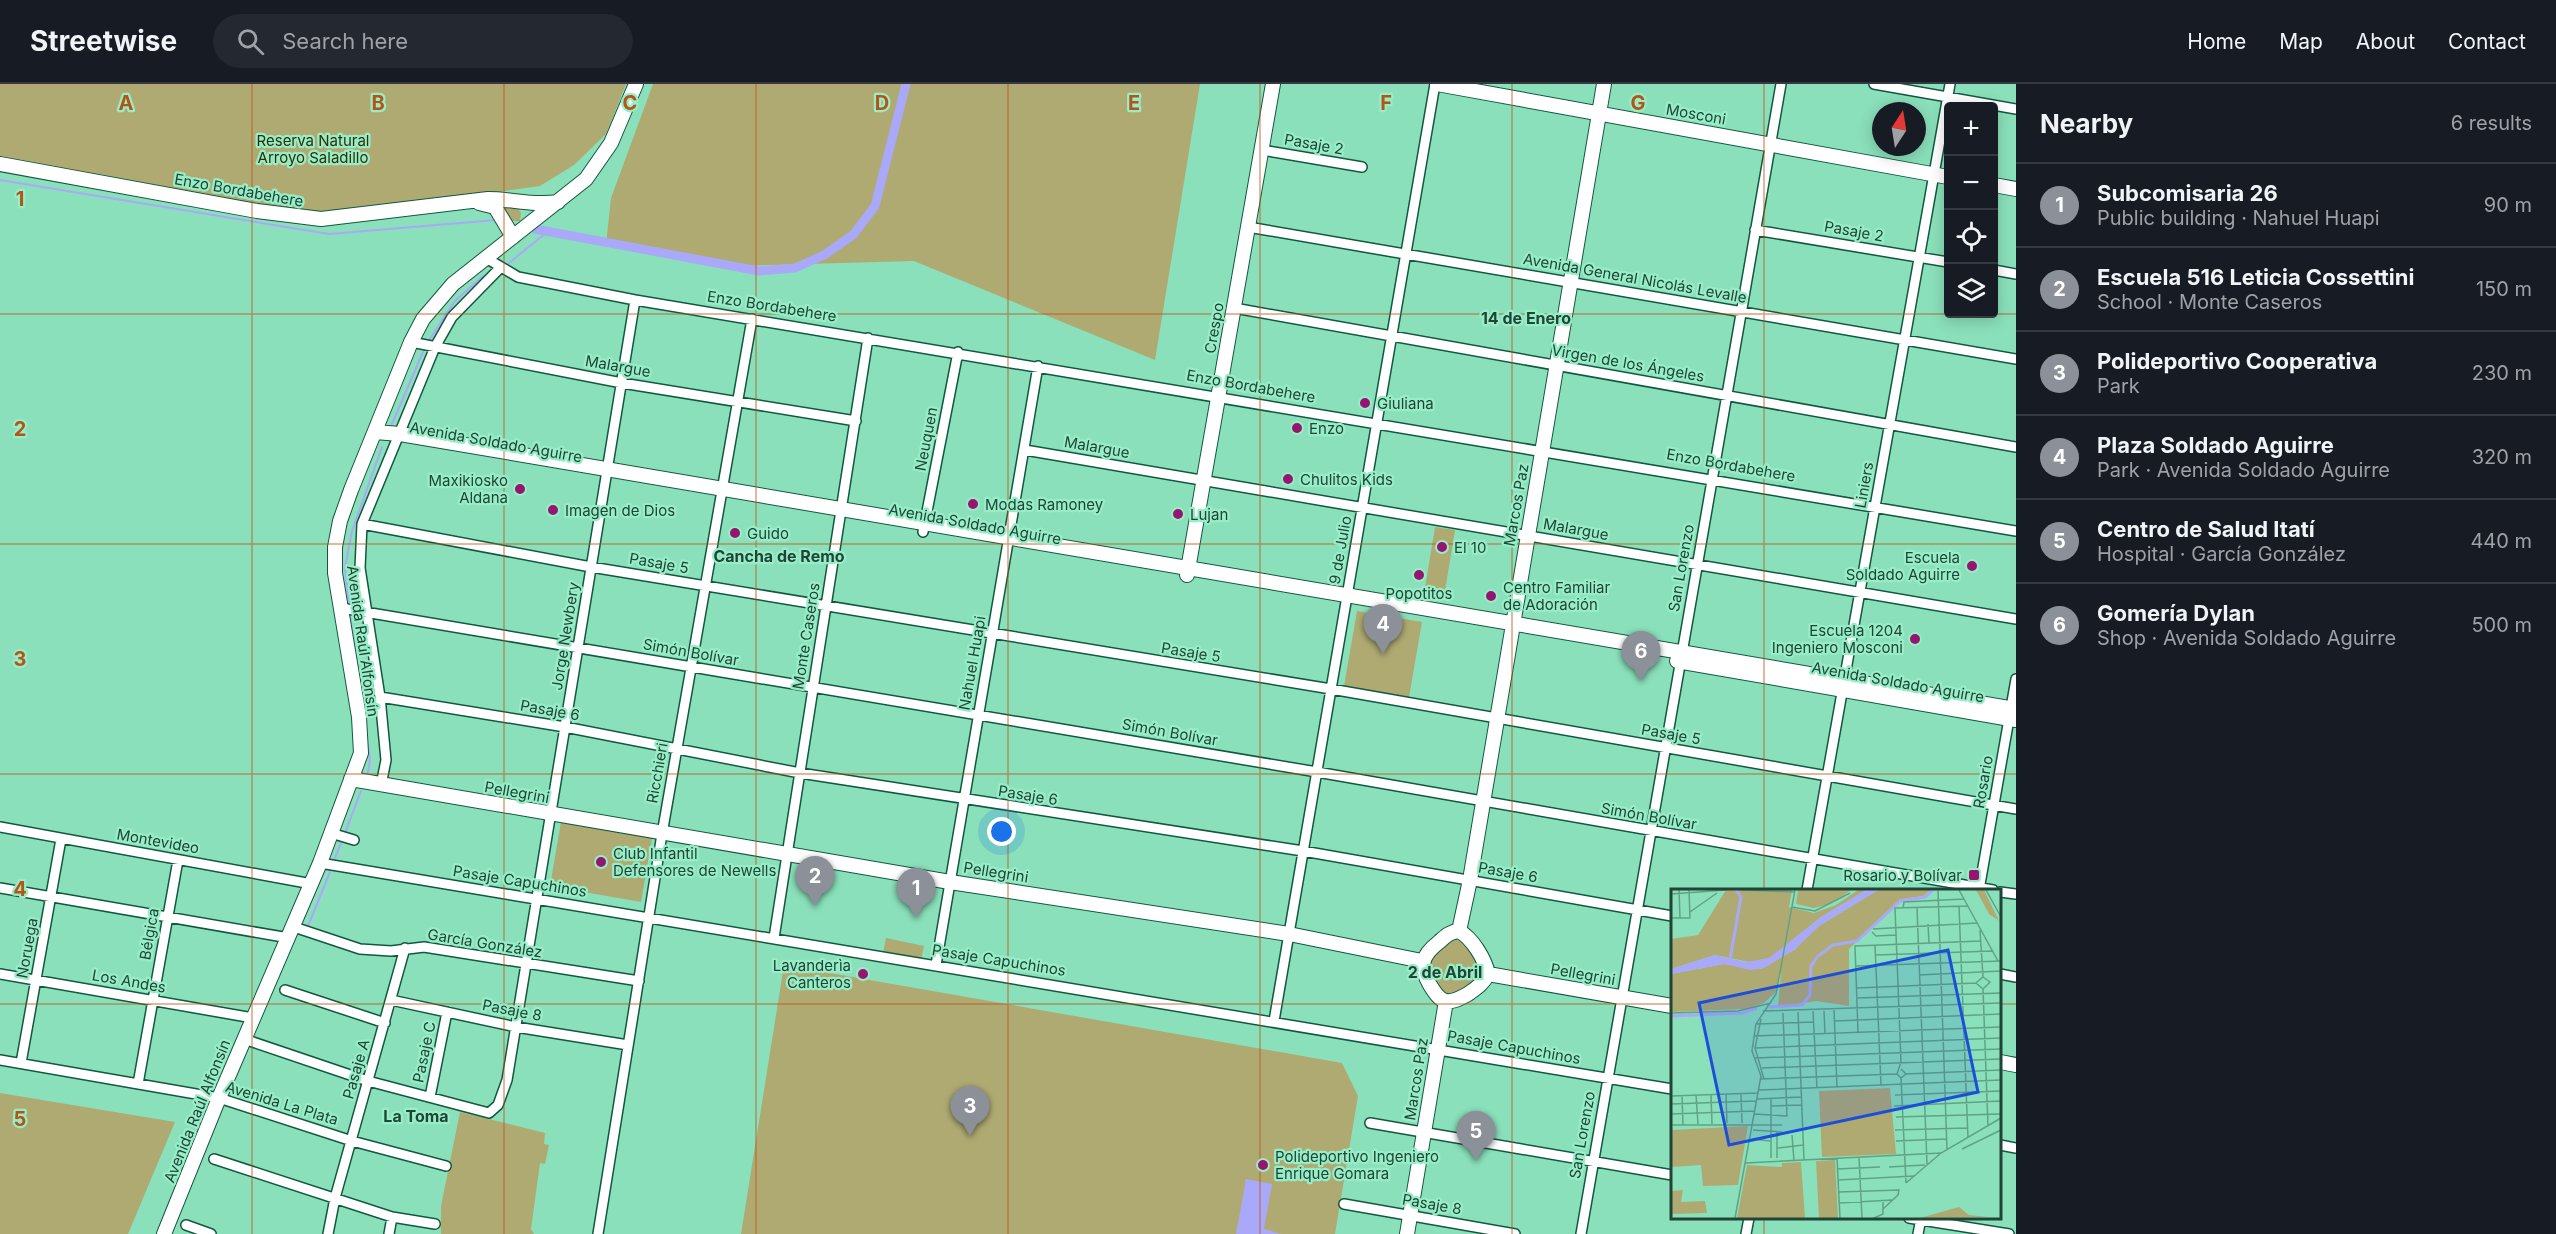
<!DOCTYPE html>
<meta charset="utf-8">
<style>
:root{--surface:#171b24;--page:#242831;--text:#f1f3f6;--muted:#9ea1a6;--line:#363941;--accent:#8c9099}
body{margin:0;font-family:Inter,sans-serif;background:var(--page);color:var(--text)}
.controls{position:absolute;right:18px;top:18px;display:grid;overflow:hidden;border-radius:6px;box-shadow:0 3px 15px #0003}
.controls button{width:54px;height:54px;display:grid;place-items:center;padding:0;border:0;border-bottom:2px solid var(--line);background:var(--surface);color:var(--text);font:30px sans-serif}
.compass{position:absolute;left:1872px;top:18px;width:54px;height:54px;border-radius:50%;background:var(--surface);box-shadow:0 3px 15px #0003;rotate:12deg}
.you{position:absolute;left:1002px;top:748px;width:21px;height:21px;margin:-15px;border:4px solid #fff;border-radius:50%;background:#1a73e8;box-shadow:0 0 0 9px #1a73e833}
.badge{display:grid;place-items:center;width:39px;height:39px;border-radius:50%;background:var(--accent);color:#fff;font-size:20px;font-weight:700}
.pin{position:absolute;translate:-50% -50px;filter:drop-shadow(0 2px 3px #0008)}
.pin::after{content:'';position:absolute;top:32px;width:21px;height:18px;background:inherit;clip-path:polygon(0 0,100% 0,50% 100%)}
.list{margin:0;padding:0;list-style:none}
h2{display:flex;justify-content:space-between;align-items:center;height:78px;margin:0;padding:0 24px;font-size:26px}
h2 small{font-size:20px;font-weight:400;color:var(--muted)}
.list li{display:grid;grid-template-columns:39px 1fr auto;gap:18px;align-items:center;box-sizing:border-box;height:84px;padding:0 24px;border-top:2px solid var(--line)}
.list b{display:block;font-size:22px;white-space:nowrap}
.list p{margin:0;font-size:20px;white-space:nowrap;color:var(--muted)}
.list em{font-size:20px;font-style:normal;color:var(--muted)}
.icon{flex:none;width:33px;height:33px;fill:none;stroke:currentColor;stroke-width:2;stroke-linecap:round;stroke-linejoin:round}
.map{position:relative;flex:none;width:2016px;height:1150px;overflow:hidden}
header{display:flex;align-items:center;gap:36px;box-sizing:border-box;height:84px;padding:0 30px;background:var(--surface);border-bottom:2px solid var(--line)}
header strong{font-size:28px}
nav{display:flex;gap:33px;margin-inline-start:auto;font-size:21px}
.search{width:420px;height:54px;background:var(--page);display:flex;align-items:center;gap:15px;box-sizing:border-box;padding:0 21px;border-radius:33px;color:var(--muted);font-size:22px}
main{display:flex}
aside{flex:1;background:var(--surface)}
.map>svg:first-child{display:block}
</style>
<header>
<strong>Streetwise</strong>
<div class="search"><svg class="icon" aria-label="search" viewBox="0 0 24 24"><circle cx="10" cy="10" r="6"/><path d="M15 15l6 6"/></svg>Search here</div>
<nav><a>Home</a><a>Map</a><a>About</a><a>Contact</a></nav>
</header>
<main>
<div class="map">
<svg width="2016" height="1150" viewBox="0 0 2016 1150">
<rect width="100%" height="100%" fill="#8ae0ba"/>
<path fill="#afaa72" d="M0,0H626L606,50L574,81L540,102L359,127H290L0,73Z
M653,0H1200L1155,276L914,177L738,182L606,160L611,114Z
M498,118L516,121L521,129L520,137H511Z
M1435,443L1455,446L1445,507L1425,504Z
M1357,527L1422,538L1409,613L1344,602Z
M561,738L652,754L641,818L550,802Z
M886,854L924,862L921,876L883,869Z
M1452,854L1464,857L1481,883L1477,896L1456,912L1442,909L1428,890L1430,872Z
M784,881L1342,979L1358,1012L1335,1150H741Z
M0,1009L175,1038L128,1150H0Z
M460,1028L545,1049L544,1060L549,1061L545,1080L540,1079L531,1145L534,1150H441V1122Z"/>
<path fill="#aaa8f9" d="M1246,1095L1272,1100L1264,1145L1281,1150H1236Z"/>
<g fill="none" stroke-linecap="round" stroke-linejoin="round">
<path stroke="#aaa8f9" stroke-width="2" d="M0,96L329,150L496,136
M509,179L547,148
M428,258L454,218L483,192
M392,340L423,268
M349,519L345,484L352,447L382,363
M350,533L355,569
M367,694L370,676L367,655
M345,749L361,707
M335,774L343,754
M308,842L330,788"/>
<path stroke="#aaa8f9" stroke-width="9" d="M535,145L759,187L795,184L824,171L853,151L875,122L906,0"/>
<g stroke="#11583f" stroke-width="12">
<path id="street" d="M1874,0L2016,25
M1262,66L1362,83
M1248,143L2016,275
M1755,146L1948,178
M486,174L518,193L635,216L2016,447
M1994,186L2016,190
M1234,224L2016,363
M411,258L622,299L856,337
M1025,366L2016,535
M362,440L591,483L1331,605L2016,725
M923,448L958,268
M341,524L1317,688L1993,806
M380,613L565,643L800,689L1303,767L1672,832
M381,701L386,676L380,613L360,484L362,440L435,263L452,233L500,184
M0,743L312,800
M331,749L354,756
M320,779L1672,1005
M0,804L289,854
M1807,806L1950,0
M1979,806L2016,595
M2000,808L2016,810
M294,843L360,865L391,867L424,863L639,897
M774,854L868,254
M936,881L1038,282
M0,890L253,934
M2000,890L2016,893
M285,906L385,939
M391,916L516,943L628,961
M1274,937L1435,0
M244,955L368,997L489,1029L498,1021L507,996L635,216
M0,976L219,1014L352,1057L446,1082
M21,979L61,755
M138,1000L178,776
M430,1013L447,928
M1370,1039L1672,1091
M2000,1061L2016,1064
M214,1075L392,1133L435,1140
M1344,1120L1515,1150
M1909,1134L2009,1150
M186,1141L211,1150
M328,1150L335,1114L405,864
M389,1150L392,1133
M598,1150L662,750L752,235
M1581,1150L1781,0
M1746,1150L1749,1134
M1918,1150L1921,1134"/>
</g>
<g stroke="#11583f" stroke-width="16">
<path id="secondary" d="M1437,0L1948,93
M0,80L257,127L321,135L488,115C512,115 533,122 558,118
M1994,101L2016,105
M479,119L495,123L513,153
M375,348L400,350L2016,625
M1187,491L1273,0
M1677,577L2016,636
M351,695L950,798L1289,850L1422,877
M1459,847L1470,796L1604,0
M1459,847C1472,854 1485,875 1488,890C1483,900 1476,904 1468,910C1448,921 1442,921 1430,901C1419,882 1421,872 1439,858C1446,852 1449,848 1459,847Z
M1488,890L1672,922
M2000,978L2016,981
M164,1150L219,1014L320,779L361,669L359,633L335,489V463L340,437L351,406L411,258L423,235L453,200L586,95L611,59L636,0
M1407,1150L1446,917"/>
</g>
<use href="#street" stroke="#fff" stroke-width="9"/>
<use href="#secondary" stroke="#fff" stroke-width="14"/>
</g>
<path fill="none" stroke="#b65416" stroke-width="1.5" stroke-opacity="0.55" d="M252,0V1150M504,0V1150M756,0V1150M1008,0V1150M1260,0V1150M1512,0V1150M1764,0V806M0,230H2016M0,460H2016M0,690H2016M0,920H1672M2000,920H2016M1764,1134V1150"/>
<g fill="#95166f" stroke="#97edc7" stroke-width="2">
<circle cx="1365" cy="319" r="6"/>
<circle cx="1297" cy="344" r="6"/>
<circle cx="1288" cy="395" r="6"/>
<circle cx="520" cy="405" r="6"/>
<circle cx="973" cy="420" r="6"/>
<circle cx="553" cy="426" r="6"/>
<circle cx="1178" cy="430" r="6"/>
<circle cx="735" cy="449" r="6"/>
<circle cx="1442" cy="463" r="6"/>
<circle cx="1972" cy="482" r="6"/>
<circle cx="1419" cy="491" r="6"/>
<circle cx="1491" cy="512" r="6"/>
<circle cx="1915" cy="555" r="6"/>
<circle cx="601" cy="778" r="6"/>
<rect x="1968" y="785" width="12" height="12" rx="3"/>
<circle cx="863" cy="890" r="6"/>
<circle cx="1263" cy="1081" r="6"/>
</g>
<g text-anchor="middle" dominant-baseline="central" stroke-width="4.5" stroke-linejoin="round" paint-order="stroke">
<g font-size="15" fill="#204435" stroke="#97edc7">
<text transform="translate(1696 30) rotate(10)">Mosconi</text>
<text transform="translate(1314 60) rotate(10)">Pasaje 2</text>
<text transform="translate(239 106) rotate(10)">Enzo Bordabehere</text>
<text transform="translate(1854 147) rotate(10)">Pasaje 2</text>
<text transform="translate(1635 194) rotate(10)">Avenida General Nicolás Levalle</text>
<text transform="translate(772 222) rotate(9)">Enzo Bordabehere</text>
<text transform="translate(1214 244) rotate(-80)">Crespo</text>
<text transform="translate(1628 279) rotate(10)">Virgen de los Ángeles</text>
<text transform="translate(618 282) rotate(10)">Malargue</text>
<text transform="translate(1251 302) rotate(10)">Enzo Bordabehere</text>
<text transform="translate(926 355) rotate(-79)">Neuquen</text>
<text transform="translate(496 358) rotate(10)">Avenida Soldado Aguirre</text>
<text transform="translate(1097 363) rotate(10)">Malargue</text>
<text transform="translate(1731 381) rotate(10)">Enzo Bordabehere</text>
<text transform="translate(1864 401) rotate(-80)">Liniers</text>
<text transform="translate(1516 421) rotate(-80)">Marcos Paz</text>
<text transform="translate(975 440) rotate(10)">Avenida Soldado Aguirre</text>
<text transform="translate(1576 445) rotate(10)">Malargue</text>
<text transform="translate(1340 466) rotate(-80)">9 de Julio</text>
<text transform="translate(659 479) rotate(10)">Pasaje 5</text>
<text transform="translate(1681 484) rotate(-80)">San Lorenzo</text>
<text transform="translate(565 552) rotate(-81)">Jorge Newbery</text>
<text transform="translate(806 552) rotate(-81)">Monte Caseros</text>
<text transform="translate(363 557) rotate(82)">Avenida Raúl Alfonsín</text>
<text transform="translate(691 568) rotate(10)">Simón Bolívar</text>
<text transform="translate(1191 568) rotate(9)">Pasaje 5</text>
<text transform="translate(972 579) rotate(-80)">Nahuel Huapi</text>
<text transform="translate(1898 598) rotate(10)">Avenida Soldado Aguirre</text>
<text transform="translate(550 626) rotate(10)">Pasaje 6</text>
<text transform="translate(1170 648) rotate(10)">Simón Bolívar</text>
<text transform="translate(1671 650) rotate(10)">Pasaje 5</text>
<text transform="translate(657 689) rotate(-80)">Ricchieri</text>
<text transform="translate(1983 698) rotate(-80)">Rosario</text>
<text transform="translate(517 708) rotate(10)">Pellegrini</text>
<text transform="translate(1028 711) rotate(9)">Pasaje 6</text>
<text transform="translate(1649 732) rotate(10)">Simón Bolívar</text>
<text transform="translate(158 757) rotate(10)">Montevideo</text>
<text transform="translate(996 788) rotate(9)">Pellegrini</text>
<text transform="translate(1508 788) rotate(10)">Pasaje 6</text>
<text transform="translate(520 797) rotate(9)">Pasaje Capuchinos</text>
<text transform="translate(149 850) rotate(-80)">Bélgica</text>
<text transform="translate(485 859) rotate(9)">García González</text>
<text transform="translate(27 864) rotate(-80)">Noruega</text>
<text transform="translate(999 876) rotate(9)">Pasaje Capuchinos</text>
<text transform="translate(1583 890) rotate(10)">Pellegrini</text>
<text transform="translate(129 897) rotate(10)">Los Andes</text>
<text transform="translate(512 926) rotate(11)">Pasaje 8</text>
<text transform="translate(1514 963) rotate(10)">Pasaje Capuchinos</text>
<text transform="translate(424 968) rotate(-78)">Pasaje C</text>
<text transform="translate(356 985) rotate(-74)">Pasaje A</text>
<text transform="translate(1416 995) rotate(-81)">Marcos Paz</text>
<text transform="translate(282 1019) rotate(17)">Avenida La Plata</text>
<text transform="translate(197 1027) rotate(-68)">Avenida Raúl Alfonsín</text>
<text transform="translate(1582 1051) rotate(-80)">San Lorenzo</text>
<text transform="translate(1432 1120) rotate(10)">Pasaje 8</text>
</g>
<g font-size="15" fill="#322e05" stroke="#97edc7">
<text x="313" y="56">Reserva Natural<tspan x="313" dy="17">Arroyo Saladillo</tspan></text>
</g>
<g font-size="15" fill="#204435" stroke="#97edc7" text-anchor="start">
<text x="1377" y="319">Giuliana</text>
<text x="1309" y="344">Enzo</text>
<text x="1300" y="395">Chulitos Kids</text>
<text x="508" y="396" text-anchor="end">Maxikiosko<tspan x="508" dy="17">Aldana</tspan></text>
<text x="985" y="420">Modas Ramoney</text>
<text x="565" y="426">Imagen de Dios</text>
<text x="1190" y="430">Lujan</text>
<text x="747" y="449">Guido</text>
<text x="1454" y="463">El 10</text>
<text x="1960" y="473" text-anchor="end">Escuela<tspan x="1960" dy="17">Soldado Aguirre</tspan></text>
<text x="1503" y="503">Centro Familiar<tspan x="1503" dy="17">de Adoración</tspan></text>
<text x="1419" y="509" text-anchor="middle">Popotitos</text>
<text x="1903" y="546" text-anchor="end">Escuela 1204<tspan x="1903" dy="17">Ingeniero Mosconi</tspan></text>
<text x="613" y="769">Club Infantil<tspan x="613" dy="17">Defensores de Newells</tspan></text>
<text x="1962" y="791" text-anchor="end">Rosario y Bolívar</text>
<text x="851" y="881" text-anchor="end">Lavanderìa<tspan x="851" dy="17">Canteros</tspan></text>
<text x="1275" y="1072">Polideportivo Ingeniero<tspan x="1275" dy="17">Enrique Gomara</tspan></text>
</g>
<g font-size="16" font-weight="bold" fill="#204435" stroke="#97edc7">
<text x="1526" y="234">14 de Enero</text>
<text x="779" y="472">Cancha de Remo</text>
<text x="1445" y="888">2 de Abril</text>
<text x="416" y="1032">La Toma</text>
</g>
</g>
<g transform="translate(1671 805)">
<rect width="330" height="330" fill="#8ae0ba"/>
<path d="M55,1H121L118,18L143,24L165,16L187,1H195L150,28L99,69L78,73L44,66L0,80V50L27,46ZM127,1H180L159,15L143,19L125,15ZM207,1H260L252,7L231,10L178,60V117L145,112L107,118L110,84L104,104L93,114L75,120L0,123V85L53,75L90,80L123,61L148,37ZM305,1H313L328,32L318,25ZM219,199L225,265L151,268L148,202ZM77,237L67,296L32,297L30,276L0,278V241ZM164,271L167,329H148L145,272ZM130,273L134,329H66L76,276L111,278V274ZM12,301L10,313L34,312L36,324L0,325V302ZM288,318L298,326L317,328L249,329Z" fill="#afaa72"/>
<path d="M195,1H207L148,37L123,61L93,79L79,81L53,75L0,85V80L44,66L75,73L98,69L150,28Z" fill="#aaa8f9"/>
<path fill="none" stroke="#aaa8f9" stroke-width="3" d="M59,70L70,8L65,1M98,118L131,116L139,106L140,77L147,67L162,56L186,52L229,12L254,8L262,1M0,127L72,124L86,119"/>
<path fill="none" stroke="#60a285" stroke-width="1.5" d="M8,1L9,29M71,1L124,3M267,1L276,261M288,1L327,72M315,1L330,28M0,5L55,1M288,17L297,249M121,18L144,22L179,4M232,19L233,13L293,10M246,19L256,275M19,23L46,4M0,29H19L18,1M257,35L258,54M202,40L306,34M309,41L312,88M201,43L205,47L225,46M204,56L210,196M205,66L322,62M185,77L330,72M248,86L330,82M312,88L319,93L312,100L305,94ZM186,99L305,94M312,100L317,237M186,109L330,104M163,121L166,198M92,122L330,114M142,122L146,199M153,122L154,145M127,123L133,271M0,124L67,122L100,114M90,130L84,159L93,190M164,132L330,125M86,135L142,133M187,143L184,57L310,52M83,147L330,138M84,159L330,149M84,169L330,160M91,179L330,170M230,180L235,185L230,189L226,185L230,173L224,19L297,17M235,185L330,181M230,189L235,294M89,190L226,185M88,201L330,191M55,205L56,234M70,205L71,234M25,206L27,235M40,206L41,235M224,206L330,202M0,207L87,204M11,207L12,236M86,210L130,208M0,215L85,212M100,217L131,216M223,217L330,212M0,225L84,222M83,225L116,227L112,124M225,228L330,225M0,236H111M82,241L111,243M224,241L296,239M106,243V269M121,246L123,272M81,250L99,252M225,252L275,250M106,259L132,256M291,260L330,241M188,268L191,329M100,269V210M166,269L169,329M74,274L270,264M218,278L254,276M166,280L209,278M167,291L243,287M235,294L270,264L330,229M168,303L228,301L227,306L212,320M168,314L221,311M64,329L90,187L81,162L85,135L105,105L124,1M203,329L212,325V311"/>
<path fill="#1d4ed8" fill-opacity="0.15" stroke="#1d4ed8" stroke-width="3" d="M277,61L307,203L58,256L28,114Z"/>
<rect width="330" height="330" fill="none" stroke="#204435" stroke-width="3"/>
</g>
<g font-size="20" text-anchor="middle" font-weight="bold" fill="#b65416" stroke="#97edc7" stroke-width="4.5" stroke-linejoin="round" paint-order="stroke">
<text x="126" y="26">A</text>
<text x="378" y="26">B</text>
<text x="630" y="26">C</text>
<text x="882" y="26">D</text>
<text x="1134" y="26">E</text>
<text x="1386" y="26">F</text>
<text x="1638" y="26">G</text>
<text x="20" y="122">1</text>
<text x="20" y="352">2</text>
<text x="20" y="582">3</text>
<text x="20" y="812">4</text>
<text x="20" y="1042">5</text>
</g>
</svg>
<div class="controls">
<button>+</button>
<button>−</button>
<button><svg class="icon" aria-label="locate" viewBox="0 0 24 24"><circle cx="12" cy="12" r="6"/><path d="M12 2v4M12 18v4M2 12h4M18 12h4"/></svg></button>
<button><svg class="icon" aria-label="layers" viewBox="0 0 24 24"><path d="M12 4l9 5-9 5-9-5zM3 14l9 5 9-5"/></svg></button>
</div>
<svg class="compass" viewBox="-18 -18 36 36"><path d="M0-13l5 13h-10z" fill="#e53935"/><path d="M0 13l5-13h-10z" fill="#9ea1a6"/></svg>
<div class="you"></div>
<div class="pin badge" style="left:916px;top:834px">1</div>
<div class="pin badge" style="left:815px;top:822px">2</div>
<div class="pin badge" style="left:970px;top:1052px">3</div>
<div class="pin badge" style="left:1383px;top:570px">4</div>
<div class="pin badge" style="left:1476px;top:1077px">5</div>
<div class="pin badge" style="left:1641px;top:597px">6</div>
</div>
<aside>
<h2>Nearby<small>6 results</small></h2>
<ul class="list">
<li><span class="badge">1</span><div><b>Subcomisaria 26</b><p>Public building · Nahuel Huapi</p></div><em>90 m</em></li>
<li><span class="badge">2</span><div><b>Escuela 516 Leticia Cossettini</b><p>School · Monte Caseros</p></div><em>150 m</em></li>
<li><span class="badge">3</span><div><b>Polideportivo Cooperativa</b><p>Park</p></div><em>230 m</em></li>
<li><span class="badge">4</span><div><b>Plaza Soldado Aguirre</b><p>Park · Avenida Soldado Aguirre</p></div><em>320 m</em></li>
<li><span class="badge">5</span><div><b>Centro de Salud Itatí</b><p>Hospital · García González</p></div><em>440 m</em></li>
<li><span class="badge">6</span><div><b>Gomería Dylan</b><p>Shop · Avenida Soldado Aguirre</p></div><em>500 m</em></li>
</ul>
</aside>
</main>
